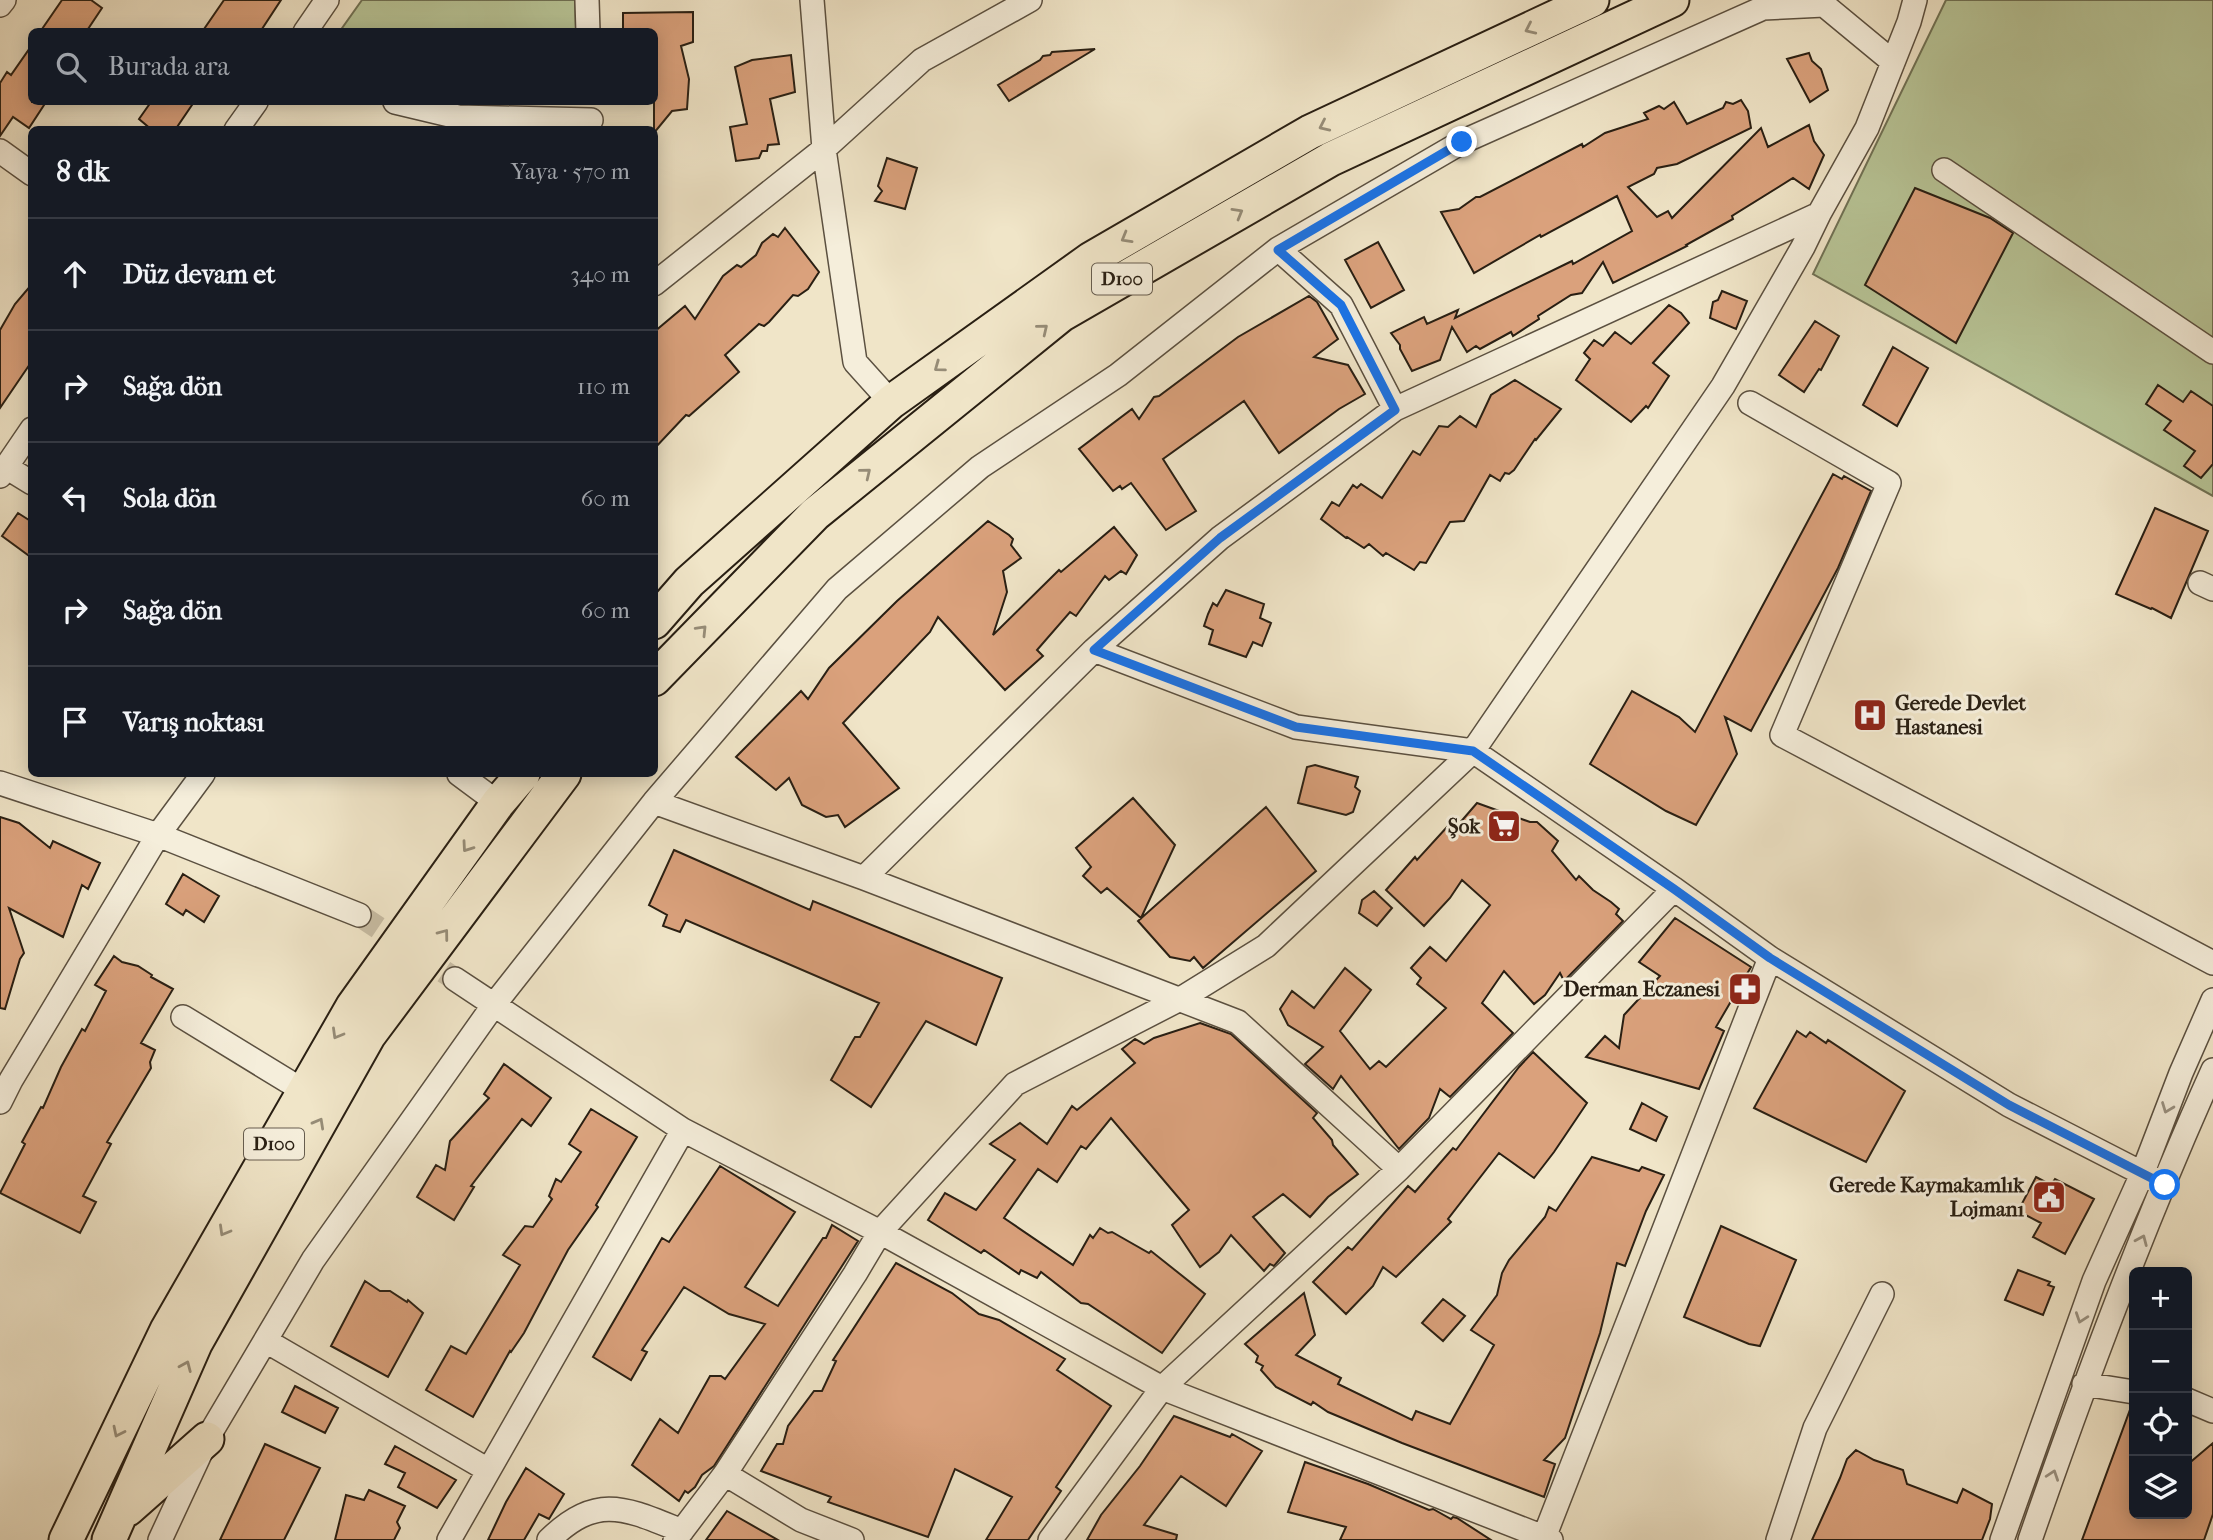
<!DOCTYPE html>
<html lang="tr">
<meta charset="utf-8">
<style>
:root{--surface:#171b24;--page:#20242c;--text:#f1f3f6;--muted:#9ea1a6;--line:#363941}
body{margin:0;font-family:"IM FELL French Canon",serif;background:var(--page);color:var(--text)}
.controls{position:absolute;right:21px;bottom:21px;display:grid;overflow:hidden;border-radius:10px;box-shadow:0 4px 18px #0003}
.controls button{width:63px;height:63px;display:grid;place-items:center;padding:0;border:0;border-bottom:2px solid var(--line);background:var(--surface);color:var(--text);font:35px sans-serif}
.stop{position:absolute;width:21px;height:21px;margin:-16px;border:5px solid #1a73e8;border-radius:50%;background:#fff}
.stop.end{background:#1a73e8;border-color:#fff;box-shadow:0 2px 7px #0008}
.list{margin:0;padding:0;list-style:none}
h2{display:flex;justify-content:space-between;align-items:center;height:91px;margin:0;padding:0 28px;font-size:30px}
h2 small{font-size:23px;font-weight:400;color:var(--muted)}
.list li{display:grid;grid-template-columns:46px 1fr auto;gap:21px;align-items:center;box-sizing:border-box;height:112px;padding:0 28px;border-top:2px solid var(--line)}
.list b{display:block;font-size:26px;white-space:nowrap}
.list em{font-size:23px;font-style:normal;color:var(--muted)}
.icon{flex:none;width:38px;height:38px;fill:none;stroke:currentColor;stroke-width:2;stroke-linecap:round;stroke-linejoin:round}
.map{position:relative;flex:none;width:2213px;height:1540px;overflow:hidden}
.search{position:absolute;background:var(--surface);box-shadow:0 4px 18px #0003;left:28px;top:28px;width:630px;height:77px;display:flex;align-items:center;gap:18px;box-sizing:border-box;padding:0 24px;border-radius:10px;color:var(--muted);font-size:26px}
.panel{position:absolute;background:var(--surface);box-shadow:0 4px 18px #0003;left:28px;top:126px;width:630px;height:651px;border-radius:10px}
.map>svg:first-child{display:block}
</style>
<div class="map">
<svg width="2213" height="1540" viewBox="0 0 2213 1540">
<rect width="100%" height="100%" fill="#f0e5c8"/>
<filter id="stains"><feTurbulence type="fractalNoise" baseFrequency=".00286" numOctaves="4"/><feColorMatrix values="0 0 0 0 .2 0 0 0 0 .09 0 0 0 0 .02 0 0 0 .5 -.17"/></filter>
<radialGradient id="worn" r=".72"><stop offset=".6" stop-color="#630" stop-opacity="0"/><stop offset="1" stop-color="#630" stop-opacity=".3"/></radialGradient>
<path fill="#b8c597" stroke="#707255" stroke-width="2" d="M362,0H575L576,31H340Z
M1946,0H2213V496L1813,274Z"/>
<path fill="#daa17c" stroke="#291f13" stroke-width="2" d="M62,0H91L102,8L86,32H40Z
M224,0H281L260,32H202Z
M693,12V42L681,46L689,79L687,109L672,111L654,133V32H623V13Z
M32,45V102H46L29,128L13,117L0,136V83L7,72L11,75Z
M1095,49L1009,101L998,85L1040,60L1043,56L1050,55L1052,52Z
M1809,53L1812,61L1821,69L1828,90L1810,102L1787,59Z
M791,55L795,92L770,99L779,144L768,145L767,151H762L759,158L736,161L730,127L747,124L735,67L752,60Z
M1741,100L1748,111L1751,128L1677,164L1657,168L1654,174L1628,187L1657,217L1668,211L1672,218L1761,128L1768,147L1809,125L1814,141L1824,155L1809,189L1793,178L1732,216L1733,219L1686,245L1687,246L1613,283L1603,262L1582,293L1571,295L1538,316L1539,319L1513,336L1511,332L1480,349L1476,346L1467,352L1452,327L1440,360L1412,371L1400,349V345L1391,333L1424,317L1427,324L1458,310L1455,318L1572,261L1573,264L1632,231L1617,196L1541,237L1540,235L1474,273L1441,212L1459,209L1476,197H1480L1582,144L1583,147L1605,133L1648,119L1644,113L1659,106L1664,109L1674,102L1687,124L1723,108L1726,102L1733,104Z
M151,102H194L175,130H152L139,119Z
M887,158L917,168L905,209L875,201L882,191L878,186Z
M1915,188L1990,218L2013,233L1956,343L1865,285Z
M785,228L819,272L808,289L798,296L793,295L769,322L764,326L759,324L725,355L739,372L689,416L686,415L654,449V332L685,306L695,319L723,276L737,265L741,267L756,255L762,243L773,234L778,237Z
M1378,242L1404,290L1371,308L1345,260Z
M32,284V361L0,408V330L15,304Z
M1722,291L1747,301L1736,329L1710,318L1713,302L1718,300Z
M1309,296L1317,302L1338,339L1314,357L1348,365L1365,394L1339,409L1279,453L1244,401L1163,459L1196,511L1166,530L1131,483L1122,489L1120,486L1113,491L1079,449L1132,409L1139,419L1154,397L1159,396L1238,337Z
M1669,305L1681,313L1689,323L1653,363L1669,376L1648,408L1646,406L1631,422L1576,380L1590,359L1584,353L1594,340L1603,346L1615,332L1631,344Z
M1815,321L1839,336L1821,370L1819,369L1804,392L1779,375Z
M1893,347L1928,368L1897,426L1863,405Z
M1515,380L1561,409L1536,440L1535,439L1514,470L1509,474L1505,473L1500,481L1490,475L1464,521L1450,522L1426,563L1420,562L1414,570L1386,553L1383,556L1369,544L1364,548L1347,537L1346,538L1321,519L1332,502L1339,506L1353,485L1357,488L1361,484L1382,498L1413,451L1420,455L1439,426L1448,427L1460,416L1476,427L1491,395Z
M2158,385L2183,402L2191,391L2213,406V464L2201,478L2184,466L2195,451L2164,430L2171,421L2146,404Z
M1833,474L1842,479L1844,476L1871,491L1838,568L1751,731L1725,717L1737,754L1696,825L1666,811L1590,764L1632,691L1679,717L1695,732Z
M2155,508L2208,531L2171,618L2152,608L2151,609L2116,594Z
M18,513L32,522V558L2,536Z
M988,521L1009,535L1013,539L1011,545L1021,558L1003,571L1007,592L993,635L1059,570L1061,572L1114,527L1137,555L1126,574L1121,571L1109,580L1105,576L1076,616L1070,612L1037,650L1043,656L1005,690L938,617L930,632L843,723L899,788L845,827L838,815L826,817L802,805L789,778L776,790L736,757L801,691L808,699L829,668L897,601Z
M1226,590L1264,604L1260,618L1271,623L1262,646L1253,642L1246,657L1209,644L1213,630L1204,626L1208,614L1213,603L1217,606Z
M1315,765L1358,777L1355,787L1360,791L1353,812L1346,815L1298,803L1307,767Z
M1133,798L1175,845L1141,918L1107,888L1101,893L1083,876L1091,867L1076,848Z
M1477,803L1530,822H1537L1558,841L1552,851L1576,880L1579,876L1593,890L1611,902L1619,909L1616,914L1623,921L1564,981L1560,973L1545,995L1534,1004L1504,971L1482,1003L1513,1033L1450,1097L1440,1089L1429,1118L1399,1149L1341,1076L1333,1089L1305,1064L1323,1047L1288,1025L1280,1009L1292,991L1314,1008L1345,968L1371,990L1340,1031L1370,1069L1379,1061L1386,1067L1446,1008L1417,984L1421,978L1411,968L1430,947L1446,961L1490,905L1462,880L1450,898L1424,926L1386,890L1415,857L1417,860L1447,827L1452,832Z
M1266,807L1316,871L1203,968L1194,957L1190,961L1170,957L1138,921Z
M0,817L19,823L50,848L53,841L100,863L88,889L82,885L63,937L9,908L24,953L20,959L5,1009L0,1008Z
M674,850L810,910L813,901L1002,978L976,1045L926,1021L871,1107L831,1080L852,1042L855,1037H860L879,1003L686,920L680,932L663,926L667,915L649,905Z
M183,874L219,896L204,922L186,910L183,915L166,904Z
M1374,891L1392,908L1377,926L1359,913L1362,900Z
M1675,918L1751,967L1716,1027L1724,1031L1699,1089L1586,1057L1605,1036L1619,1048L1624,1015L1660,976L1639,962Z
M114,956L122,962L138,966L152,975L151,977L173,989L141,1043L155,1050L150,1062L151,1068L107,1142L111,1144L83,1196L96,1202L80,1233L0,1193L25,1144L22,1142L41,1107L43,1108L61,1067L82,1029L85,1031L106,991L95,985Z
M1200,1023L1231,1034L1317,1113L1313,1118L1332,1140L1333,1145L1358,1174L1328,1197L1310,1217L1283,1194L1253,1217L1285,1253L1274,1266L1270,1264L1264,1271L1231,1235L1219,1252L1200,1267L1172,1225L1189,1210L1111,1118L1086,1149L1081,1146L1057,1182L1038,1169L1004,1218L1073,1265L1090,1235L1093,1238L1100,1228L1108,1233L1112,1232L1149,1253L1151,1251L1205,1294L1162,1353L1088,1304L1081,1303L1041,1272L1037,1278L1021,1270L1019,1274L984,1250L981,1253L928,1220L945,1193L976,1210L1015,1160L990,1144L1020,1123L1047,1144L1072,1106L1077,1110L1135,1063L1122,1049L1135,1039L1144,1044L1154,1038Z
M1797,1031L1806,1037L1810,1032L1826,1043L1828,1040L1905,1091L1866,1162L1754,1108Z
M1533,1052L1587,1103L1554,1152L1534,1178L1499,1153L1448,1219L1451,1222L1396,1277L1383,1267L1373,1286L1346,1314L1313,1282L1348,1247L1352,1250L1408,1186L1415,1192L1453,1148L1456,1150L1519,1067Z
M504,1064L551,1098L531,1126L522,1119L471,1186L474,1187L454,1220L417,1197L436,1165L445,1170L450,1141L489,1098L484,1094Z
M1642,1103L1667,1117L1656,1141L1630,1129Z
M591,1109L637,1137L596,1205L598,1207L568,1250L524,1333L511,1352L510,1351L473,1417L426,1390L451,1346L466,1354L520,1265L503,1255L525,1226L533,1227L552,1199L549,1196L556,1179L561,1182L581,1152L569,1144Z
M1592,1157L1639,1171L1642,1167L1664,1175L1646,1211L1625,1266L1617,1263L1600,1333L1565,1438L1544,1460L1555,1464L1544,1497L1402,1443L1328,1412L1313,1402L1311,1405L1276,1387L1261,1370L1263,1366L1256,1362L1258,1356L1245,1344L1304,1293L1315,1335L1296,1355L1341,1378L1338,1384L1412,1420L1416,1411L1450,1424L1494,1345L1471,1330L1497,1295L1502,1273L1509,1260L1545,1217L1549,1207L1556,1211Z
M720,1166L795,1212L745,1287L778,1306L823,1238H826L832,1225L858,1241L714,1466L702,1475L695,1487L688,1493L685,1491L679,1501L632,1465L660,1419L678,1433L710,1376H721L725,1379L765,1324L729,1314L684,1287L642,1350L647,1352L631,1380L593,1357L662,1238L669,1242Z
M2036,1177L2051,1185L2055,1179L2094,1199L2065,1254L2033,1237L2041,1223L2018,1211Z
M1721,1226L1796,1260L1760,1346L1749,1344L1684,1317Z
M896,1263L952,1293L979,1314L999,1320L1065,1359L1057,1370L1111,1406L1056,1487L1061,1491L1028,1540H986L1012,1497L955,1469L928,1537L828,1502L831,1497L761,1471L777,1444H783L788,1426L814,1391H822L836,1361L833,1360Z
M2018,1270L2050,1282L2048,1285L2054,1287L2043,1315L2005,1300Z
M365,1281L380,1291H390L407,1302L408,1300L423,1313L388,1377L331,1346Z
M1443,1299L1465,1316L1443,1341L1422,1323Z
M295,1386L338,1408L325,1433L282,1412Z
M2131,1407L2134,1408V1514H2187V1465L2213,1443V1514L2204,1540H2082Z
M1174,1416L1230,1437L1232,1434L1262,1451L1226,1506L1181,1476L1144,1525L1177,1535L1176,1540H1087L1101,1515L1140,1466Z
M265,1444L320,1468L284,1540H220Z
M395,1446L456,1480L437,1508L398,1487L405,1473L385,1464Z
M1856,1450L1874,1460L1903,1470L1907,1484L1957,1503L1963,1489L1992,1504L1990,1519L1982,1540H1812L1840,1478L1847,1459Z
M1305,1462L1368,1484L1429,1510L1433,1509L1451,1519L1453,1517L1457,1518L1491,1540H1340L1346,1527L1288,1512Z
M526,1468L564,1494L549,1519L539,1514L524,1540H488L506,1502Z
M369,1490L405,1506L397,1522L400,1528L394,1540H335L346,1495L364,1500Z
M727,1511L778,1540H706Z"/>
<g fill="none" stroke-linecap="round" stroke-linejoin="round">
<path stroke="#c8bda4" stroke-width="23" stroke-dasharray="23 11" stroke-linecap="butt" d="M359,915L455,979"/>
<g stroke="#5b5040" stroke-width="26">
<path id="minor" d="M587,0L588,32
M812,0L824,149L855,362L891,402
M0,5L4,0
M305,32L327,0
M395,102L458,117L591,120
M236,130L256,102
M0,151L32,174
M1944,170L2213,352
M1278,249L1341,305L1395,409
M654,284L824,149L922,60L1030,0
M1750,403L1889,483L1782,735L2213,963
M6,467L32,483
M0,476L32,429
M2200,583L2213,589
M1094,650L1296,727L1473,751L1674,889L1770,958L2009,1105L2165,1185
M203,774L158,835L359,915
M459,774L498,803
M0,783L158,835L11,1080L0,1102
M654,802L837,589L980,467L1118,375L1278,249L1462,142L1763,8L1824,5L1893,62
M864,878L1094,650L1220,538L1395,409L1819,214
M455,979L683,1130L880,1232L1162,1388L1551,1540
M183,1017L304,1091
M266,1341L488,1470
M2084,1384L2134,1392
M2187,1400L2213,1411
M725,1474L801,1520L852,1540
M160,1540L207,1439L313,1260L493,1006L654,802L864,878L1238,1022L1399,1169
M449,1540L683,1130
M549,1540C597,1492 627,1509 682,1531
M675,1540L725,1474L855,1274L880,1232L1015,1084L1182,998L1266,946L1473,751L1723,386L1803,247L1819,214L1867,128L1909,22L1915,0
M1050,1540L1162,1388L1399,1169L1674,889
M1543,1540L1770,958
M1778,1540L1815,1428L1882,1294
M2002,1540L2094,1281L2143,1172L2181,1073L2213,1000
M2030,1540C2085,1381 2144,1223 2213,1070"/>
</g>
<g stroke="#291f13" stroke-width="37">
<path id="highway" d="M654,622L689,582L891,402L1091,259L1310,132L1592,0
M654,679L815,514L1061,315L1331,159L1672,0
M128,1509L207,1439
M66,1540L167,1330L353,1006L498,803L523,774
M109,1540L195,1344L369,1035L564,774"/>
</g>
<use href="#minor" stroke="#f5eedb" stroke-width="23"/>
<use href="#highway" stroke="#f0e5c8" stroke-width="33"/>
</g>
<defs><path id="oneway-chevron" d="M-2-3.5L2.5 0L-2 3.5" fill="none" stroke-width="1.6" stroke-linecap="round" stroke-linejoin="round" transform="scale(1.75)"/></defs>
<g stroke="#968c77">
<use href="#oneway-chevron" transform="translate(1530 29) rotate(155)"/>
<use href="#oneway-chevron" transform="translate(1324 126) rotate(155)"/>
<use href="#oneway-chevron" transform="translate(1238 213) rotate(-30)"/>
<use href="#oneway-chevron" transform="translate(1126 238) rotate(150)"/>
<use href="#oneway-chevron" transform="translate(1043 329) rotate(-39)"/>
<use href="#oneway-chevron" transform="translate(939 367) rotate(144)"/>
<use href="#oneway-chevron" transform="translate(866 473) rotate(-39)"/>
<use href="#oneway-chevron" transform="translate(702 630) rotate(-46)"/>
<use href="#oneway-chevron" transform="translate(467 847) rotate(125)"/>
<use href="#oneway-chevron" transform="translate(444 934) rotate(-53)"/>
<use href="#oneway-chevron" transform="translate(337 1034) rotate(120)"/>
<use href="#oneway-chevron" transform="translate(319 1123) rotate(-61)"/>
<use href="#oneway-chevron" transform="translate(224 1231) rotate(120)"/>
<use href="#oneway-chevron" transform="translate(186 1366) rotate(-67)"/>
<use href="#oneway-chevron" transform="translate(118 1432) rotate(116)"/>
</g>
<g stroke="#999181">
<use href="#oneway-chevron" transform="translate(2167 1108) rotate(111)"/>
<use href="#oneway-chevron" transform="translate(2142 1240) rotate(-67)"/>
<use href="#oneway-chevron" transform="translate(2081 1318) rotate(109)"/>
<use href="#oneway-chevron" transform="translate(2053 1475) rotate(-71)"/>
</g>
<g fill="none" stroke-linecap="round" stroke-linejoin="round">
<path stroke="#1a73e8" stroke-width="9" d="M1462,142L1278,250L1341,305L1395,410L1220,538L1094,650L1296,727L1473,751L1674,889L1770,958L2009,1105L2165,1185"/>
</g>
<defs>
<g id="hospital-square" transform="scale(1.75)"><rect x="-9" y="-9" width="18" height="18" rx="4" fill="#8f2418" stroke="#f5eedb"/><path d="M-5-5h3v3.5h4V-5h3V5h-3V1.5h-4V5h-3Z" fill="#fff"/></g>
<g id="supermarket-square" transform="scale(1.75)"><rect x="-9" y="-9" width="18" height="18" rx="4" fill="#8f2418" stroke="#f5eedb"/><path d="M-6-5.5h2.5l.6 2H6L4.5 2H-2.5L-4.4-4H-6ZM-1.5 3.2a1.3 1.3 0 1 0 .1 0ZM3 3.2a1.3 1.3 0 1 0 .1 0Z" fill="#fff"/></g>
<g id="pharmacy-square" transform="scale(1.75)"><rect x="-9" y="-9" width="18" height="18" rx="4" fill="#8f2418" stroke="#f5eedb"/><path d="M-2-6h4v4h4v4h-4v4h-4v-4h-4v-4h4Z" fill="#fff"/></g>
<g id="civic-square" transform="scale(1.75)"><rect x="-9" y="-9" width="18" height="18" rx="4" fill="#8f2418" stroke="#f5eedb"/><path d="M-.6-6.5H3V-4.5H.6V-3L4-1V1h2V6H-6V1h2V-1L-.6-3ZM-1.2 2.5V6h2.4V2.5Z" fill="#fff"/></g>
</defs>
<g fill-rule="evenodd">
<use href="#hospital-square" x="1870" y="715"/>
<use href="#supermarket-square" x="1504" y="826"/>
<use href="#pharmacy-square" x="1745" y="989"/>
<use href="#civic-square" x="2049" y="1197"/>
</g>
<g text-anchor="middle" dominant-baseline="central" stroke-width="6" stroke-linejoin="round" paint-order="stroke">
<g fill="#f5eedb" stroke="#665d4f" stroke-width="2">
<rect x="1092" y="263.5" width="60" height="31" rx="5"/>
<rect x="244" y="1128.5" width="60" height="31" rx="5"/>
</g>
<g font-size="19" font-weight="bold" fill="#291f13">
<text x="1122" y="279">D100</text>
<text x="274" y="1144">D100</text>
</g>
<g font-size="21" font-weight="bold" fill="#291f13" stroke="#f5eedb" text-anchor="end">
<text x="1895" y="703" text-anchor="start">Gerede Devlet<tspan x="1895" dy="24">Hastanesi</tspan></text>
<text x="1480" y="826">Şok</text>
<text x="1720" y="989">Derman Eczanesi</text>
<text x="2024" y="1185">Gerede Kaymakamlık<tspan x="2024" dy="24">Lojmanı</tspan></text>
</g>
</g>
<rect width="100%" height="100%" filter="url(#stains)"/>
<rect width="100%" height="100%" fill="url(#worn)"/>
</svg>
<div class="controls">
<button>+</button>
<button>−</button>
<button><svg class="icon" aria-label="locate" viewBox="0 0 24 24"><circle cx="12" cy="12" r="6"/><path d="M12 2v4M12 18v4M2 12h4M18 12h4"/></svg></button>
<button><svg class="icon" aria-label="layers" viewBox="0 0 24 24"><path d="M12 4l9 5-9 5-9-5zM3 14l9 5 9-5"/></svg></button>
</div>
<div class="stop" style="left:2165px;top:1185px"></div>
<div class="stop end" style="left:1462px;top:142px"></div>
<div class="search"><svg class="icon" aria-label="search" viewBox="0 0 24 24"><circle cx="10" cy="10" r="6"/><path d="M15 15l6 6"/></svg>Burada ara</div>
<section class="panel">
<h2>8 dk<small>Yaya · 570 m</small></h2>
<ul class="list">
<li><svg class="icon" aria-label="ahead" viewBox="0 0 24 24"><path d="M12 20V5M6 11l6-6 6 6"/></svg><div><b>Düz devam et</b></div><em>340 m</em></li>
<li><svg class="icon" aria-label="right" viewBox="0 0 24 24"><path d="M7 20v-9h11M14 6l5 5-5 5"/></svg><div><b>Sağa dön</b></div><em>110 m</em></li>
<li><svg class="icon" aria-label="left" viewBox="0 0 24 24"><path d="M17 20v-9H6M10 6l-5 5 5 5"/></svg><div><b>Sola dön</b></div><em>60 m</em></li>
<li><svg class="icon" aria-label="right" viewBox="0 0 24 24"><path d="M7 20v-9h11M14 6l5 5-5 5"/></svg><div><b>Sağa dön</b></div><em>60 m</em></li>
<li><svg class="icon" aria-label="arrive" viewBox="0 0 24 24"><path d="M6 21V4h12l-3 4 3 4H6"/></svg><div><b>Varış noktası</b></div></li>
</ul>
</section>
</div>
